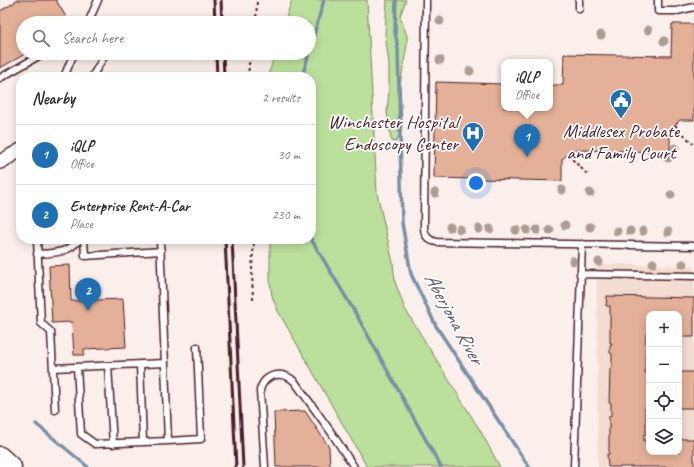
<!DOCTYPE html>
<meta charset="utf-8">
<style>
:root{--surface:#fff;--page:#f2f2f3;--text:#2b2b33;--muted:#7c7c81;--line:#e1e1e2;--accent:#1f6fb2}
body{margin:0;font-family:Caveat,sans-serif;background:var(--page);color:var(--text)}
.controls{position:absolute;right:12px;bottom:12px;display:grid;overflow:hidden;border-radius:8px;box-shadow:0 2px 10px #0003}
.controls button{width:36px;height:36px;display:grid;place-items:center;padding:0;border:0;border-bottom:1px solid var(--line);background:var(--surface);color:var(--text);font:20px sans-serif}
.you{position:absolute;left:476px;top:183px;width:14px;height:14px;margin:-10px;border:3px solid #fff;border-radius:50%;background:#1a73e8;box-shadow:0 0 0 6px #1a73e833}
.badge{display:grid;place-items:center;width:26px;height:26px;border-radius:50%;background:var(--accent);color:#fff;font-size:13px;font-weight:700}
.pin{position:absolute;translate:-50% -33px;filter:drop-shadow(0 1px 2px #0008)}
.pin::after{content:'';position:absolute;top:21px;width:14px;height:12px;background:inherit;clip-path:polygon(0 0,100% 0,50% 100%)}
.popup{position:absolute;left:501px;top:59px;width:52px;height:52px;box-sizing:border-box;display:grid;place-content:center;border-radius:8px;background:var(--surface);filter:drop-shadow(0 1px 3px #0005);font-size:13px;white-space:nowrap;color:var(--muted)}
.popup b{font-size:15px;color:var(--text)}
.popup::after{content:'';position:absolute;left:50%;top:100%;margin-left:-8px;border:8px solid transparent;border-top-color:var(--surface)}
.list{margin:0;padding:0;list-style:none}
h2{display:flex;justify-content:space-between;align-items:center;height:52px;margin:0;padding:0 16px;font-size:17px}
h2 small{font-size:13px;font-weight:400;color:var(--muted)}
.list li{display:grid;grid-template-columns:26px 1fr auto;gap:12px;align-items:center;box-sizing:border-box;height:60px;padding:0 16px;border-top:1px solid var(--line)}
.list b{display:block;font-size:15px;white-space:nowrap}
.list p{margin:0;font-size:13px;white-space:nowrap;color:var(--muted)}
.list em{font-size:13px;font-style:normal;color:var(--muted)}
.icon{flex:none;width:22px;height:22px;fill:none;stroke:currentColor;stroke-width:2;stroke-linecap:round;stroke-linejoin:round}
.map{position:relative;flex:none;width:694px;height:467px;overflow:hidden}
.search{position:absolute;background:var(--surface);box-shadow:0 2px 10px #0003;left:16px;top:16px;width:300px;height:44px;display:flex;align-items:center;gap:10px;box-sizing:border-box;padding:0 14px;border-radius:22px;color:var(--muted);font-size:15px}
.panel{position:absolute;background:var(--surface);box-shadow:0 2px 10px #0003;left:16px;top:72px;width:300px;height:172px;border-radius:16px}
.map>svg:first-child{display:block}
</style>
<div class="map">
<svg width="694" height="467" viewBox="0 0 694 467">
<rect width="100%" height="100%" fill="#faefea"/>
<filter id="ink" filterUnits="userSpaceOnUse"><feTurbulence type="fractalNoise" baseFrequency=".025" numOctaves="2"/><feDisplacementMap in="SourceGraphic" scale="8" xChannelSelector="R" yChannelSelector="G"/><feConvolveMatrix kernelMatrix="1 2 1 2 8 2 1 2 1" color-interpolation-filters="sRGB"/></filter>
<g filter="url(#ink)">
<path fill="#f3dcd1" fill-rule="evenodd" d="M597,264L694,266V467H598ZM649,314H679V452H649Z"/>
<path fill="#bbe09b" stroke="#828063" d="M292,0H367L377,193L393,263L395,282L405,309L481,432L500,467H367L278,311L272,296L270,282V239H311V77H268L275,53H309V23H284Z
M387,0H406L400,16L407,36V45L400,85L402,123L401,132L396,142L392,141L391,139L387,112L389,90V64L385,34Z"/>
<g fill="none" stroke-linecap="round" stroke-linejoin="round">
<path stroke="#798fa7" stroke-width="3.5" d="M396,0L395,32L398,49L402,223L411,274L436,326L529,467
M309,52L324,0
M302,77L309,53
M311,239L356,314L441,467
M36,424L88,467"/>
</g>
<path fill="#e4b097" stroke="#4a1f2b" d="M15,0H56L66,17L56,23H23V53H27L0,68V11L15,2Z
M672,24H694V120H680L670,130V152L574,150L562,159V181L434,178L436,82L504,84V108H550V85H563L564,54L671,56Z
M70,265L71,301L123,299L126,347L84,349V355H74L72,322L52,323L49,266Z
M607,296L694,298V337H679V314H649V334H646L645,373H649V408H645V415H646V434H644V441H649V452H679V439H694V467H608L607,454H609V416H611V403H609L610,368H612V354L610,353V345H612V343H610V306H606Z
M679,372H694V408H679Z
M305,411L329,447L330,467H276L274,412Z"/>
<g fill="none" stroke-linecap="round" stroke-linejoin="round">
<g stroke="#4a1f2b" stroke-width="9">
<path id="lane" d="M426,0L424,227C424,236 429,241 437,242L694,246
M658,0V11H677L694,7
M579,9V0
M88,23L98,0
M64,77L74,53
M92,77L106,53
M0,78L44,53
M37,239L41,323L51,332L55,410
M84,239L85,256L161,251
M37,254C54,253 69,253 80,239
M580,274L694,276
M140,364L143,442
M108,366L113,444
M77,367L81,434L95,444L168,441L160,239
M53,368L165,363
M168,441L201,439L197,347
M265,467L260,390C265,373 283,370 295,382L331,432L354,467
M574,467L582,244"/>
</g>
<g stroke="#4a1f2b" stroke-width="16">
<path id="street" d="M0,162L21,150"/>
</g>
<g stroke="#4a1f2b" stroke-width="21">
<path id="secondary" d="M0,456L12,467"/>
</g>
<path stroke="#4a1f2b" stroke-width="2" stroke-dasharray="3 3" stroke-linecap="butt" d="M256,23L257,0
M248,77L250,53
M675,125L693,144
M568,155L589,176
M253,300L252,270L254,239"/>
<use href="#lane" stroke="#fff" stroke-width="6"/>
<use href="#street" stroke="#fff" stroke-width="13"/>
<use href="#secondary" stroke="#fff" stroke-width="18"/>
<path stroke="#4a1f2b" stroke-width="3" d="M214,0L215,23
M221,0L222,23
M216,53L217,77
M223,53L224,77
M225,239L236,467
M232,239L243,467"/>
</g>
<g fill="#ac9c94">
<circle cx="440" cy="21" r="4.5"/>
<circle cx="648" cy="30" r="4.5"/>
<circle cx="601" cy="35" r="4.5"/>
<circle cx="664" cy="41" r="4.5"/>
<circle cx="440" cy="60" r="4.5"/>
<circle cx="470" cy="71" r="4.5"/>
<circle cx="675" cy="148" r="4.5"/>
<circle cx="668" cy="158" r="4.5"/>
<circle cx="562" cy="190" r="4.5"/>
<circle cx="435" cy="193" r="4.5"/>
<circle cx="590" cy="193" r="4.5"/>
<circle cx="671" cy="195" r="4.5"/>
<circle cx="565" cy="225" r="4.5"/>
<circle cx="450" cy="227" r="4.5"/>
<circle cx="590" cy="227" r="4.5"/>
<circle cx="460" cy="229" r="4.5"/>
<circle cx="479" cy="229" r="4.5"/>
<circle cx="490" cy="229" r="4.5"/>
<circle cx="516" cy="230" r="4.5"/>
<circle cx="527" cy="230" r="4.5"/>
<circle cx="537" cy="230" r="4.5"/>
<circle cx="550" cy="230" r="4.5"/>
<circle cx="617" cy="231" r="4.5"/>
<circle cx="630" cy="231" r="4.5"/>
<circle cx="643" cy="231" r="4.5"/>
<circle cx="668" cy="232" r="4.5"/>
<circle cx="573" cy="261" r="4.5"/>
<circle cx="599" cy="262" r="4.5"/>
<circle cx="653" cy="263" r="4.5"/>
<circle cx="683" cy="264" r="4.5"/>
</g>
</g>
<defs>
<g id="civic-pin" transform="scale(1.15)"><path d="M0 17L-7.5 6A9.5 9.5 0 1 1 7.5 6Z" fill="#1f6fb2" stroke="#fff"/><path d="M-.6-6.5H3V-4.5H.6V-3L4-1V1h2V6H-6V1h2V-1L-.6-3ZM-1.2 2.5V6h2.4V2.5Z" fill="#fff"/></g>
<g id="hospital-pin" transform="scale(1.15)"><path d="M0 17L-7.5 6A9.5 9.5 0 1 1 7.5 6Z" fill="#1f6fb2" stroke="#fff"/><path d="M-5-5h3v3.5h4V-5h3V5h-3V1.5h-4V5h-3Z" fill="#fff"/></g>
</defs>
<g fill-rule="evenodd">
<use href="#civic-pin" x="621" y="100"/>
<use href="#hospital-pin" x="473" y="133"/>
</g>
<g text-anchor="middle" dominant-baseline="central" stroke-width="3.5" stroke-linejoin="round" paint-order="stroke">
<g font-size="19" fill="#4a1f2b" stroke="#fff" text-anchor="end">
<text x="458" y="122">Winchester Hospital<tspan x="458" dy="22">Endoscopy Center</tspan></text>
<text x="621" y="131" text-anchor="middle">Middlesex Probate<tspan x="621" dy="22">and Family Court</tspan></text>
</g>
<g font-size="20" font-style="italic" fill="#615769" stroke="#fff">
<text transform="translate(454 318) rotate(61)">Aberjona River</text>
</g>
</g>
</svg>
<div class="controls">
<button>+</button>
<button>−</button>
<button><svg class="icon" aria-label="locate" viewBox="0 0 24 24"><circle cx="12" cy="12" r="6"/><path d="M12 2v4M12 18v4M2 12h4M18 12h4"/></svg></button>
<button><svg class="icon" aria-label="layers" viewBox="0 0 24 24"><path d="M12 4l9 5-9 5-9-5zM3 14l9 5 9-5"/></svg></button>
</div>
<div class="you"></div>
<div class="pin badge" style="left:527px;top:157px">1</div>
<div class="popup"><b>iQLP</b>Office</div>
<div class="pin badge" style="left:88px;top:311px">2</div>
<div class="search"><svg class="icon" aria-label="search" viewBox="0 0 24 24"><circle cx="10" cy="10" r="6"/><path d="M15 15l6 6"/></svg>Search here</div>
<section class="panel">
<h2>Nearby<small>2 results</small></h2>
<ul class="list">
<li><span class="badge">1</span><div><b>iQLP</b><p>Office</p></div><em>30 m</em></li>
<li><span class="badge">2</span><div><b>Enterprise Rent-A-Car</b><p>Place</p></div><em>230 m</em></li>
</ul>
</section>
</div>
